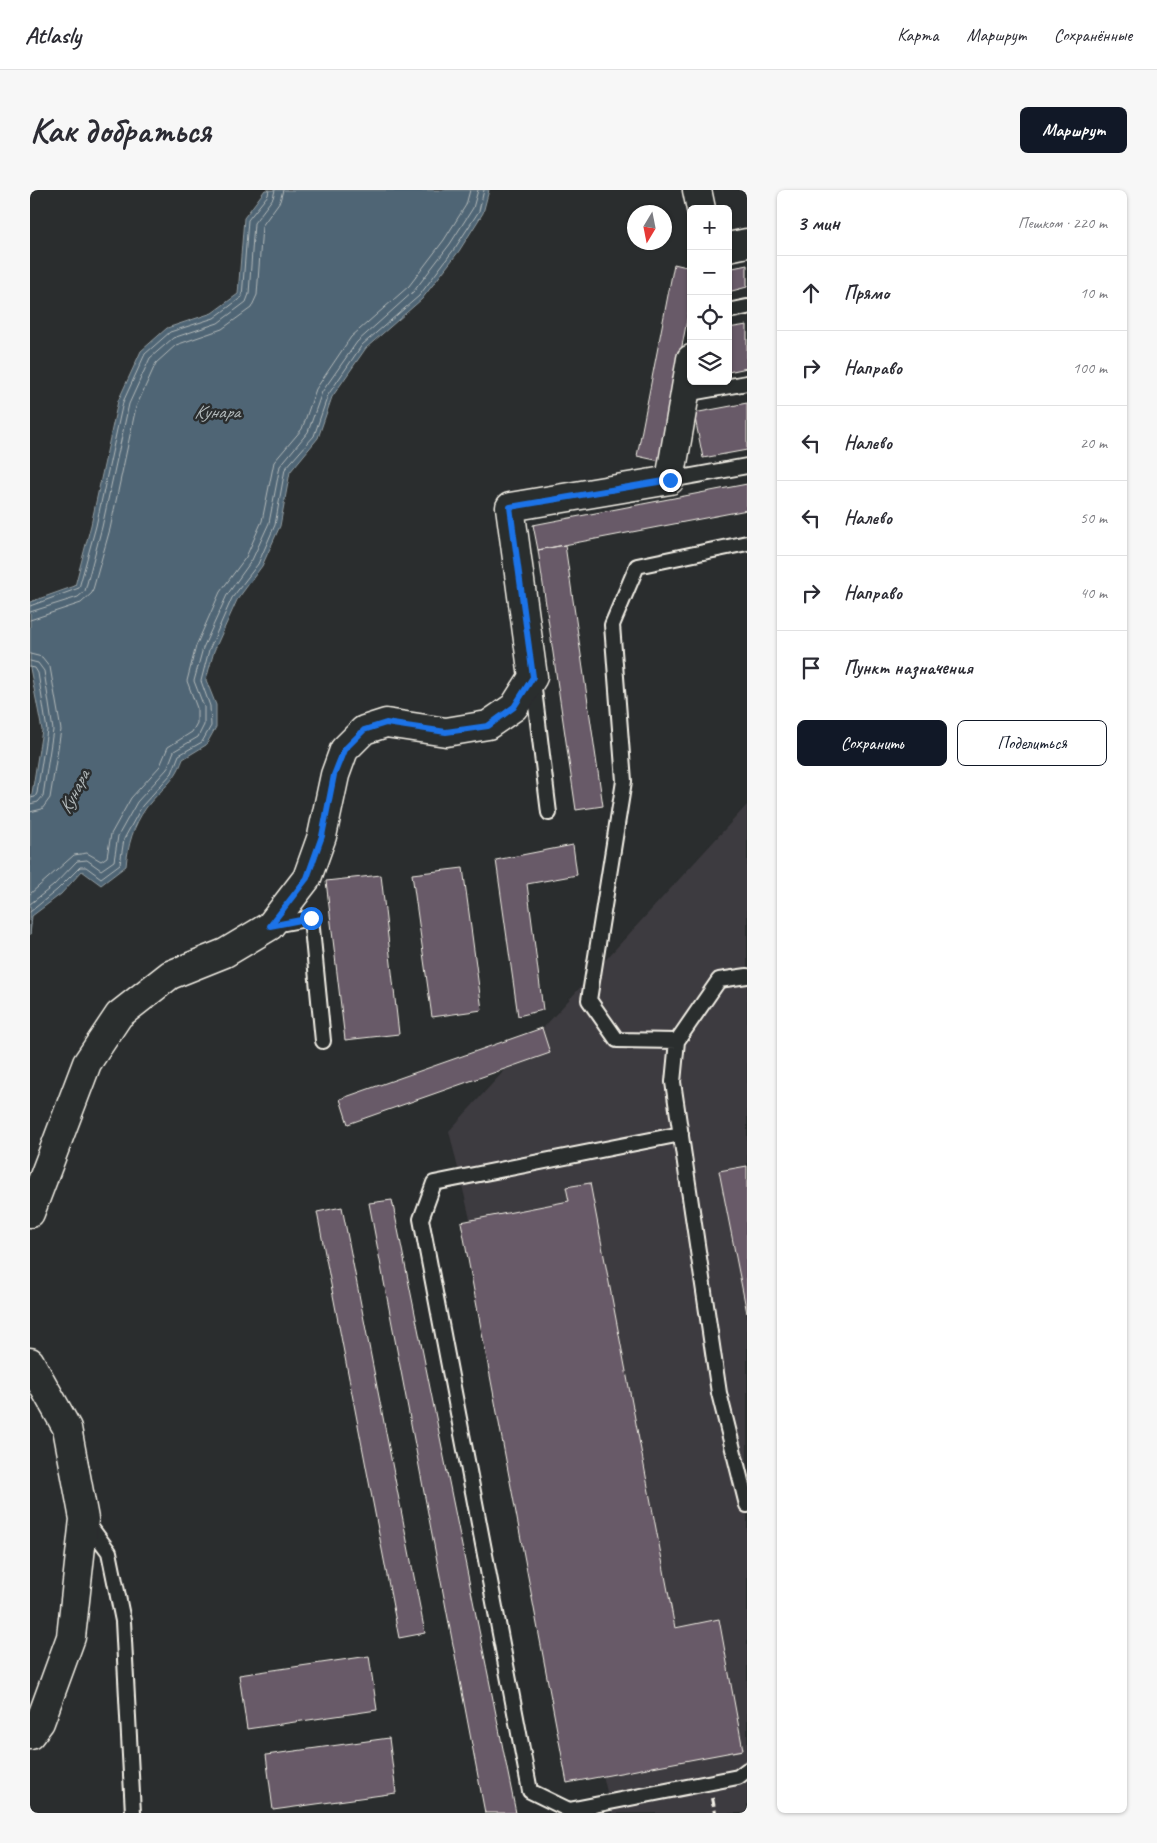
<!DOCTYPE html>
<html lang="ru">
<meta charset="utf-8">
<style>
:root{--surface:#fff;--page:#f7f7f7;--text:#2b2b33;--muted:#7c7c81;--line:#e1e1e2;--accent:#111827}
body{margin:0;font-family:Caveat,sans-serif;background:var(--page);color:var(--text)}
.controls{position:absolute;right:15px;top:15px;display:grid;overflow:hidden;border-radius:8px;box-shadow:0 1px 4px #0004}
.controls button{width:45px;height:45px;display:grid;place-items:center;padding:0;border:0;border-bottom:1px solid var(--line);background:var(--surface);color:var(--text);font:25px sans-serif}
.compass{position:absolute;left:597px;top:15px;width:45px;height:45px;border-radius:50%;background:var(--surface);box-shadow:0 1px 4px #0004;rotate:190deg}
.stop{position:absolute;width:15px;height:15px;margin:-11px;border:4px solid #1a73e8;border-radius:50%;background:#fff}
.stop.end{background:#1a73e8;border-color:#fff;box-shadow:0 1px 5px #0008}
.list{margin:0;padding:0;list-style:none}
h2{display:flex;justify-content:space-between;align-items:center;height:65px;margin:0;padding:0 20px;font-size:21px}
h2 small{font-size:16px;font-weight:400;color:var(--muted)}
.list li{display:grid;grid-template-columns:32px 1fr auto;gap:15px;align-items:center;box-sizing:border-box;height:75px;padding:0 20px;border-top:1px solid var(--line)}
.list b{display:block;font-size:19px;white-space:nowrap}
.list em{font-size:16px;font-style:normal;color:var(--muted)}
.actions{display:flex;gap:10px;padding:15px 20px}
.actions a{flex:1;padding:11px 0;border:1px solid var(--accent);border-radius:8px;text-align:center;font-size:18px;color:var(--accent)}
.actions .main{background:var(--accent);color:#fff}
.icon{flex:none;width:28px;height:28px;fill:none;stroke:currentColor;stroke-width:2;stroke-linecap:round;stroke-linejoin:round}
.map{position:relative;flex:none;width:717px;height:1623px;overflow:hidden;border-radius:8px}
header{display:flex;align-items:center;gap:30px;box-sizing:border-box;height:70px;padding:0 25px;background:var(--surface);border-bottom:1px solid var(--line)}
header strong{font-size:24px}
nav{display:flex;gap:28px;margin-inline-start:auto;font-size:18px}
.intro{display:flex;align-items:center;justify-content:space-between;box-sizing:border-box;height:120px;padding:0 30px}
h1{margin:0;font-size:35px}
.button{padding:12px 22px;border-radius:8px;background:var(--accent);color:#fff;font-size:18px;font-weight:700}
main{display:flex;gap:30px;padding:0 30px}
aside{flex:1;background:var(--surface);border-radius:8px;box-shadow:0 1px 4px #0004}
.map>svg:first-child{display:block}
</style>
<header>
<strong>Atlasly</strong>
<nav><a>Карта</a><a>Маршрут</a><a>Сохранённые</a></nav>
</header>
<div class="intro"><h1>Как добраться</h1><a class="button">Маршрут</a></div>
<main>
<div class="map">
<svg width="717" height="1623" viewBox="0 0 717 1623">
<rect width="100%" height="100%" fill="#2a2d2e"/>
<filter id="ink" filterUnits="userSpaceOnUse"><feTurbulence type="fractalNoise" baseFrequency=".02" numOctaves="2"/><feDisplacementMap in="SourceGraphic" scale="10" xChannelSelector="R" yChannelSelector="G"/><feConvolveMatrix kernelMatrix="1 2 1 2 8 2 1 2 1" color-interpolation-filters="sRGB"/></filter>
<g filter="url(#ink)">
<path fill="#3d3a3f" d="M717,615V1623H582L419,941Z"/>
<path fill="#506574" stroke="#929da2" d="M235,0H459L453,23L429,61L392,109L336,158L302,207L288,248L260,282L250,336L232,376L207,410L184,461L176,490L186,515V537L176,555L153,569C144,594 131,598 116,618C103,636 98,655 96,676L71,695L52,681L31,704L2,726L0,745V616L12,540L0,478V412L45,396L61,335L88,211L111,161L137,138L182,123L208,104L214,28Z"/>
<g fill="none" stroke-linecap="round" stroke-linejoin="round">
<path stroke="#b2b9ba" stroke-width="1" d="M0,416L49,398L66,336L93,212L115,164L140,142L184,128L212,107L218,30L238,5L239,0
M0,422L48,407L55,401L72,337L99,214L120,168L143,148L188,133L216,112L219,104L224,33L243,8L245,0
M0,430L51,413L62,403L80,339L106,217L126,173L146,155L192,139L221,118L227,105L232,36L250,11L253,0
M0,464L12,467L20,477L31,540L20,608L12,619L0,622
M0,471L8,473L14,481L23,540L13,606L8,612L0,614
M0,477L5,478L8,483L17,540L7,603L5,607L0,608
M0,704L44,665L57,663L71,671L77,667L81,644L101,608L130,576L138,557L162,542L167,533V518L157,491L166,456L190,402L216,367L232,331L244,272L272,239L286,199L321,147L379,96L414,50L436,15L440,0
M0,714L23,696L47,671L57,670L71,680L84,671L88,646L107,612L137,579L144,561L168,547L174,535V517L164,491L173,458L197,405L222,370L239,333L250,276L278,242L292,202L327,152L384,101L420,54L443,18L448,0
M0,722L27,700L50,677H56L71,688L90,674L94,649L112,616L142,583L149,565L172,552L181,536L180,516L171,491L179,460L202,408L228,374L245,335L255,279L284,246L298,205L332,155L389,106L425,58L449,21L454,0"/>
</g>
<path fill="#685a67" stroke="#f4f1e8" d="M644,74L661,78V109L630,271L607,266Z
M717,75V97L698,102V79Z
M717,135V178L698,182V138Z
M717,213V260L673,268L664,223Z
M717,294V320L508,360L503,335Z
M535,355L573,616L546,620L508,360Z
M543,655L547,685L497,694L513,820L488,826L466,670Z
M433,678L452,820L402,827L382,684Z
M351,685L369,844L315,850L296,691Z
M512,838L520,863L318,934L310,909Z
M717,976V1123L689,981Z
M560,993L645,1438L689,1429L713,1560L537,1593L431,1032L539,1011L536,997Z
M362,1010L486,1623H455L339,1013Z
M312,1017L395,1443L369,1448L287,1022Z
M339,1466L347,1520L217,1539L209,1485Z
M359,1548L366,1603L243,1620L236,1565Z"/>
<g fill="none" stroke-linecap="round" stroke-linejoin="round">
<g stroke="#f4f1e8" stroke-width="18">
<path id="lane" d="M698,121L717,117
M655,204L717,193
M640,290L717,276
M503,491L519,623
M244,735L281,728L293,851
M717,786L689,790L647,851L643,892L689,1203L717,1315
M647,851L587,850L559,810L594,591L582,435L607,376L717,353
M651,944L404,993L391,1029L500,1601L539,1620L708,1587L717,1580
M56,1331L79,1362L93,1431L103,1623"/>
</g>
<g stroke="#f4f1e8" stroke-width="31">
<path id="street" d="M667,0L671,19
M698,57L717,53
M0,1023L57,873L89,825L140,785L195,763L240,736L277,688L292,646L305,585L314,560L334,540L356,533L416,542L458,535L484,517L503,487L480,317L640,290L661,169"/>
</g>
<g stroke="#f4f1e8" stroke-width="31">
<path id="secondary" d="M0,1172L37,1238L54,1329L41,1447L10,1532L0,1545"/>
</g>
<use href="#lane" stroke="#2a2d2e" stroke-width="14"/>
<use href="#street" stroke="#2a2d2e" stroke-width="28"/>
<use href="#secondary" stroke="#2a2d2e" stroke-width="28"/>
<path stroke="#f4f1e8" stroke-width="4" stroke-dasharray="8 4" stroke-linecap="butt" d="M682,1608L685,1623"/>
</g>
</g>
<g fill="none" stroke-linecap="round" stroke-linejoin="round" filter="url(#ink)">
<path stroke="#1a73e8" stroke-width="6" d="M281,728L240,736L277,688L292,646L304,585L314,560L334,540L356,533L416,542L458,536L484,517L503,487L480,317L640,290"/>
</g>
<g text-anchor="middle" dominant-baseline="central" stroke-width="5" stroke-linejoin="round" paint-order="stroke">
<g font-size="19" font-style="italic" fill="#b2b9ba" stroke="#2a2d2e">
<text x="187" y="222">Кунара</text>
<text transform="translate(44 602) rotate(-63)">Кунара</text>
</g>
</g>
</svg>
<div class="controls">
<button>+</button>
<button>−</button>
<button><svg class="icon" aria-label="locate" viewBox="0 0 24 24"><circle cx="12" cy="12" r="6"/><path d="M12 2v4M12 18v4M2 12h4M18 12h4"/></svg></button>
<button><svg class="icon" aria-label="layers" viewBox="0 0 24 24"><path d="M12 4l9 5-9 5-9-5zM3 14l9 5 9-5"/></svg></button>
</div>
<svg class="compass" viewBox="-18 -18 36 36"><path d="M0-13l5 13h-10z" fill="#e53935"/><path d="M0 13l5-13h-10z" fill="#7c7c81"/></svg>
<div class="stop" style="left:281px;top:728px"></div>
<div class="stop end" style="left:640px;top:290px"></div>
</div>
<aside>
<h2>3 мин<small>Пешком · 220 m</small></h2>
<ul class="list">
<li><svg class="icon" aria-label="ahead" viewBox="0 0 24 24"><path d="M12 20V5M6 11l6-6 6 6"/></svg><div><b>Прямо</b></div><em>10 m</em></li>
<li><svg class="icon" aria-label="right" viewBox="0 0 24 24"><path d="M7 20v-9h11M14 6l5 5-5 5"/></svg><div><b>Направо</b></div><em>100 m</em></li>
<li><svg class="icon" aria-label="left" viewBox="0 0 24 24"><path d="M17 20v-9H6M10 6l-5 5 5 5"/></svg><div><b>Налево</b></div><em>20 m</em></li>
<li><svg class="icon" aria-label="left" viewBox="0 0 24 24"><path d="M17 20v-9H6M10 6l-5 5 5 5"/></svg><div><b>Налево</b></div><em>50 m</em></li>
<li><svg class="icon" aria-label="right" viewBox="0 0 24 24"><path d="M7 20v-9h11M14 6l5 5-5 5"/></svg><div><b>Направо</b></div><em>40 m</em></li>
<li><svg class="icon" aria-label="arrive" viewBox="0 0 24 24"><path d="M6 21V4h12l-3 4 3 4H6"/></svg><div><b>Пункт назначения</b></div></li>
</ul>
<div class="actions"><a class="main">Сохранить</a><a>Поделиться</a></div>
</aside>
</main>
